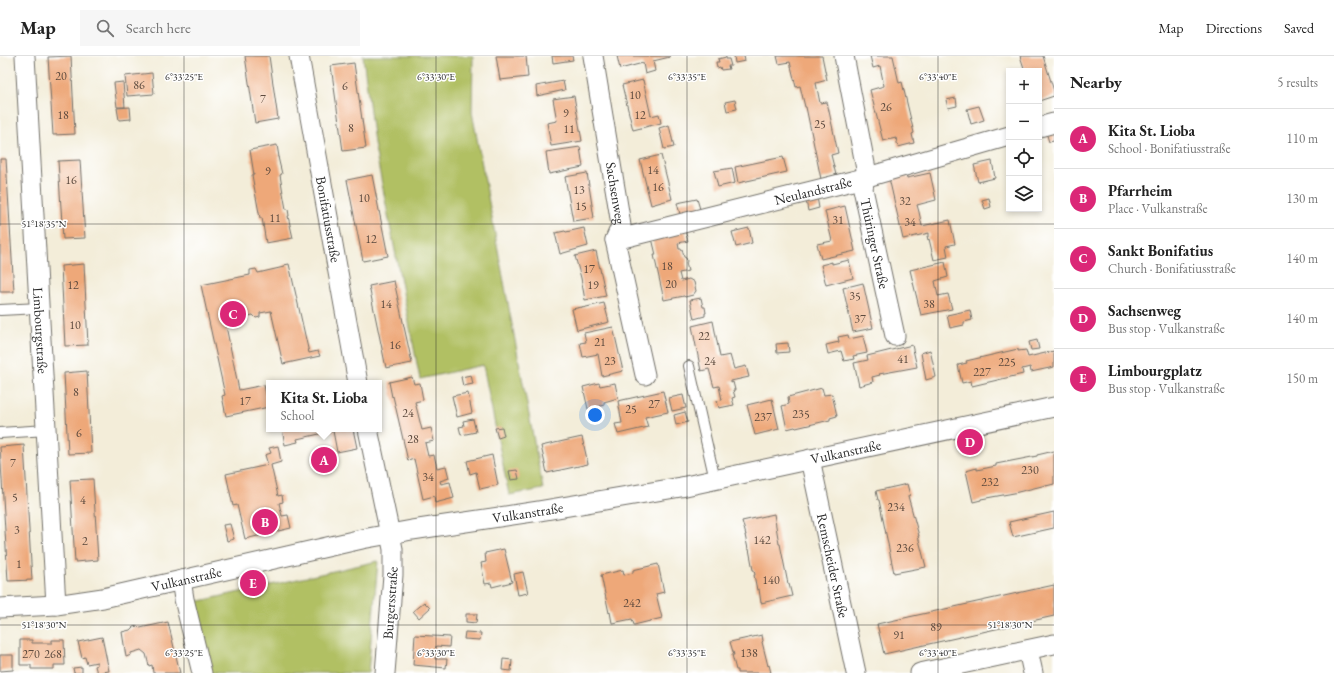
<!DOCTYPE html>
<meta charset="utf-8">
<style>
:root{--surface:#fff;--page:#f6f6f6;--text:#222;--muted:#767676;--line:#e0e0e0;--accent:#db2777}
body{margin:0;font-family:"EB Garamond",serif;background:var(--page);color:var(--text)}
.controls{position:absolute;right:12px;top:12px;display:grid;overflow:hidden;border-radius:0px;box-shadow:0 2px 6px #0003}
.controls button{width:36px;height:36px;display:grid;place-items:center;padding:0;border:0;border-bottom:1px solid var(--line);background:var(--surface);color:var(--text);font:20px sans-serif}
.you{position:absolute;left:595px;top:359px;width:14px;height:14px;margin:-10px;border:3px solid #fff;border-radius:50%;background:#1a73e8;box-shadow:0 0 0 6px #1a73e833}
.badge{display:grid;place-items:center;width:26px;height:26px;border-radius:50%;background:var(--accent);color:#fff;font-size:13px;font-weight:700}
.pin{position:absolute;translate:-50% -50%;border:2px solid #fff;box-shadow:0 1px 4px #0006}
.popup{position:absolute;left:266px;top:324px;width:116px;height:52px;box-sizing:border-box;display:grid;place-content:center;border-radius:0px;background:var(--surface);filter:drop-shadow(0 1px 3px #0005);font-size:13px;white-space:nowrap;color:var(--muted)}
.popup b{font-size:15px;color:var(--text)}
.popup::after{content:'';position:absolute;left:50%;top:100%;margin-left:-8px;border:8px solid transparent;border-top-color:var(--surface)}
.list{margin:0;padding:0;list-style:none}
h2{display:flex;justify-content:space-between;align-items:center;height:52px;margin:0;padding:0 16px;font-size:17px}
h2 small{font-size:13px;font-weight:400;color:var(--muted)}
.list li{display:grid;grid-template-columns:26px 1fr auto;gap:12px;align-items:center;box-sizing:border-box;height:60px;padding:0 16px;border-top:1px solid var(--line)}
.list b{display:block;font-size:15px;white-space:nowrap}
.list p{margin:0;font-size:13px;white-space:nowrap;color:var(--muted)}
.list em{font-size:13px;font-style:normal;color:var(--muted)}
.icon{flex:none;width:22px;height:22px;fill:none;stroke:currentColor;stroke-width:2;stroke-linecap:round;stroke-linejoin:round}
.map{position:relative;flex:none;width:1054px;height:617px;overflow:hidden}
header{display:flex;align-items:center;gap:24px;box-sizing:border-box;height:56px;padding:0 20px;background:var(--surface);border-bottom:1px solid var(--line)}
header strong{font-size:19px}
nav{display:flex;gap:22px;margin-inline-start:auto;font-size:14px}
.search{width:280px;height:36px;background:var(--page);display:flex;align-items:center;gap:10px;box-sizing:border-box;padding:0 14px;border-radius:0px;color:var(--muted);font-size:15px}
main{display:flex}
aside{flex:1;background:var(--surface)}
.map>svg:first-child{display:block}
</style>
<header>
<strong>Map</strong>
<div class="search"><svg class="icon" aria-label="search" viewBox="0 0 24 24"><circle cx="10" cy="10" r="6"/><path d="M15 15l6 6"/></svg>Search here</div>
<nav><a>Map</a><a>Directions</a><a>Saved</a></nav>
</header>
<main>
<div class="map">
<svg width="1054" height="617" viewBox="0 0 1054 617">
<rect width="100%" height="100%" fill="#fff"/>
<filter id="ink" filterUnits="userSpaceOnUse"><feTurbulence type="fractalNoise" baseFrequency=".025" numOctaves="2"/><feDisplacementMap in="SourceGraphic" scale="8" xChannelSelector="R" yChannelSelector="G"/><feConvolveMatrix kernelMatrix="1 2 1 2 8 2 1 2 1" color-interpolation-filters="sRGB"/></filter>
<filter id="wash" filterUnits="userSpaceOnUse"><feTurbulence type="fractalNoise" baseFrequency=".012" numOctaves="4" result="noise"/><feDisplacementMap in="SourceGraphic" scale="16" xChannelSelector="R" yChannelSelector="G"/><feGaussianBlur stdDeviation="0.9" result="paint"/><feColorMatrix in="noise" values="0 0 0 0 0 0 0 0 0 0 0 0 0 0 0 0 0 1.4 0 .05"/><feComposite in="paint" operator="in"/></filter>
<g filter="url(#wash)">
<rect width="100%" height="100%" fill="#f3edd9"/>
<path fill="#b1c063" stroke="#6e7647" d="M363,0H473L472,56L543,433L509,439L483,309L420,323L374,87Z
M378,505L368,617H209L194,545H200Z"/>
<g id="blocks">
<path fill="#eea879" d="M71,0L75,78L53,79L48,1Z
M245,0H269L278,63L255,67Z
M496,0H526L528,21L500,24Z
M552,0H572L573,4L553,7Z
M617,0H670V1L653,5L655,15L645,18L643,7L620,13Z
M734,0H744L745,5L735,7Z
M777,0H822L827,24L816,27L820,47L827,46L838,97L831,99L836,119L821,123L806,51H805L800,30L796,31L790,6L779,8Z
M870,0H893L899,27L902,26L911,64L914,77L912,78L914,87L898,91L896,82L883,85L870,34L884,30L880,10L873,12Z
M1020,0H1043L1054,35V40L1039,45V15H1025Z
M726,1V3H729L731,10H728L729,13L721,14L720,11L717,12L716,6H719L718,3Z
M354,7L366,92L343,95L331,10Z
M152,17L154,38L127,40L125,20Z
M643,24L651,60L659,58L661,67L633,74L622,29Z
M563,25L565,34L537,40L536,30Z
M123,26L125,51H117L114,27Z
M574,40L582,85L551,90L547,67L557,65L553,43Z
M956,42L957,50L948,52L946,44Z
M735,44L737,53L727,55L725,46Z
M979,50L984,64L971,68L967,53Z
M130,51L131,63L119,64L117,52Z
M669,69L674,91L664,93L659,72Z
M1054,73V85L1049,86L1046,76Z
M277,89L279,101H278L282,118L280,119L283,137L286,153H288L289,160H288L293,182L266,187L262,162H260L256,141L252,119H254L250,94Z
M580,91L583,111L549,118L546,96Z
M661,99L672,143L651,149L640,104Z
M783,101L787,116L738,127L735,111Z
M0,103H6L14,236H0Z
M80,104L85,182L63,183L58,105Z
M992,105L995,122L978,126L974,109Z
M732,112L735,127L718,131L714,115Z
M587,117L594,162L573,165L565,121Z
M906,117L907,122L930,117L936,144L917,149L919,156L922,170L950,164L955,188L946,190L948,201L934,204L929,183L928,184L927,180H929V177L903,183L889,122Z
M372,119L388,200L363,205L347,124Z
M817,141L819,152L808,155L806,144Z
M989,142L991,151L985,153L982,144Z
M697,143L700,153L680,158L677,147Z
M845,150L855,195L821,203L817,188L832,185L825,155Z
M584,172L588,190L560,198L555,177L565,175L566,176Z
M749,172L752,187L736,191L732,176Z
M685,174L688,185L678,187L679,193H682L684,201L686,202L687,205L686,207L688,215L679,217L681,225L689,223L694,226L696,235L693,239L685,241L684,240L664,244L654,199H656L652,182Z
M596,195L606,240L585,244L581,222L575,200Z
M849,204L853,222L826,229L821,209L832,206V208Z
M945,206L948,221L935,225L938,240L948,238L952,253L921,259L910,214Z
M84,208L88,289L65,290L61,210Z
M289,208L309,297L318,295L320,300L283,308L271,255L260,257V261L256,262L253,259L225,265L239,334L264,329L269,351L226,360L222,340L225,339L201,229L250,219V214L256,213L258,217L284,211V209Z
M394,225L412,307L386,312L369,230Z
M863,227L873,272L853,276L843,232Z
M701,242L703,251H705L706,257H705V260L694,263L690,244Z
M604,247L609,266L577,274L572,253L582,251V252Z
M970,254L972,264L964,266V269L950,272L947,259Z
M713,265L720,301L730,299L734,313L746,310L749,321L731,325V327L733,326L735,334H733L735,341L732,342L734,349L719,352L717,345L722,344L719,330L714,331L709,313L701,315L692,270Z
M613,271L623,315L602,320L598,298L583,301L580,287L586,286L584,277Z
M848,279L849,283L863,280L867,297L853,300L854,303L844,305L841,295L828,298L826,289L839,286L838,281Z
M1037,284L1039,293L1031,294L1029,286Z
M788,287L789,296L777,297L776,288Z
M912,289L917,311L879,318L880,319L872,321L873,326L859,330L854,307L868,304L867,300Z
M1018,293V295L1026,294L1028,301L1054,295V311L1031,316L1030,311L1022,313L1023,318L972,330L971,325L962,327L958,309L967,307L966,305Z
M930,294L936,321L926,324L921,297Z
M87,315L91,397L68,398L64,317Z
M471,319L473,328L463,330L461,321Z
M412,321L414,328L420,327L423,344L415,346L422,374L431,372L434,385L425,387L428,400L434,399L437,412L446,410L449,422L440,425L441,428L450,426L454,442L435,447L434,440L423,443L414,403L408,405L393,340L392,341L389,326Z
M599,327L600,330L615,327L618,342L604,346V349L588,353L583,331Z
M822,332L824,339L832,338L837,360L830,362V364L796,372L795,371L787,373L782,350L789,348L788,341Z
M663,335L668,356L645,361L648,371L618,378L615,368L622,367L618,345Z
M468,337L472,357L457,361L452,340Z
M683,339L686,352L672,355L669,342Z
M772,343L779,373L755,379L747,349Z
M685,356L688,366L676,369L674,359Z
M473,363L476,376L461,379L459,371L464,370L463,365Z
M502,371L504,380L498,382L495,372Z
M282,373H353L357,392L337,396L333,375L297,383L298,386L285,389Z
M582,381L588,408L547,417L541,390Z
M24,389L32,524L8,525L0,391Z
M278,390L281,406L271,409L278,440L282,439L283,446L279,447L282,460L288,459L291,472L245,483L237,449L233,450L226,418L268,409L265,399L271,397L269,392Z
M1054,395V428L1046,430V429L1014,437L981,443V444L973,446L966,415L977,412V414L996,410V408L1037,400V399Z
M492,399L498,429L480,433L476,416L470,418L467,405Z
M517,414L519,423L511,424L509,415Z
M93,423L98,504L75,506L70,424Z
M907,428L910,439L908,440L919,480H918L926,511L894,517L879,444H878L876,435Z
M1054,456V472L1013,481L1009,466Z
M774,458L779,488H780L788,528H789L792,540L761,547L759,533L757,534L754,519H755L754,514H753L749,493H748L745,479H746L742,465Z
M230,468L234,483L227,485L223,469Z
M504,493L512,526L492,531L491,527L485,528L481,507L486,506L485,497Z
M658,508L664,536L656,538L662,562L634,569L632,563L612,567L610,556L609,557L601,519L623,514L624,519L633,517V514Z
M523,516L528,537L518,539L514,518Z
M1054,529V560L884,598L877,568Z
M424,546L430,552L419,562L413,555Z
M466,558H477L476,567L466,566Z
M168,566L180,617H153L152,609L149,610L146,598L141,594L131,597V599L126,601L122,576L130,574L133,571L138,570L140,572Z
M465,576L481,577L480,584L464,583Z
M415,579L450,581L449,591L436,590L435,603H447L446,612L413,609Z
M762,579L763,585L762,586L768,610L769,609L771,617H738V614H736L732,599H734L730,586Z
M102,581L109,615L97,617L95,610L97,609V606L87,608L85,601L82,602L78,586Z
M20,584H32V587H52V584H64L65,609H54V613H31V609H20Z
M0,599H13V614L0,615Z
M503,603L512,604L511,615L502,614Z
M82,611V617H74L73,612Z"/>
</g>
</g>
<g filter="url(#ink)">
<use href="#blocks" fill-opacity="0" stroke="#716f68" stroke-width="1"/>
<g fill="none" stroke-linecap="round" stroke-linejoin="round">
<g stroke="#716f68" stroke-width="12">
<path id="lane" d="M0,254L40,252
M689,310L715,424
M0,377L47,374"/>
</g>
<g stroke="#716f68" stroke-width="21">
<g id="street">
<path id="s1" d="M25,0L56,549"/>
<path id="s2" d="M299,0L358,327"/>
<path id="s3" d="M593,0L619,156L621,170L615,184L645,319"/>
<path id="s4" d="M844,0L866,113L863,133L895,280"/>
<path d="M1039,71L1054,67"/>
<path id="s5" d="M615,184L864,122L1009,80"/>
<path d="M368,373L393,493V519L385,617"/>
<path id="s6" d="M810,403L856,617"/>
<path d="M181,524L184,543L202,617"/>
<path id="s7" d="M0,552L56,549L103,542L362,483L412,474L539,455L681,431L1054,351"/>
<path d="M1028,594L1033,617"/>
<path d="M920,617L1054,588"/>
</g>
</g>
<use href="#lane" stroke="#fff" stroke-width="10"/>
<use href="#street" stroke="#fff" stroke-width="19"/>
</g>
</g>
<path fill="none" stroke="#2b2b2b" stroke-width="1" stroke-opacity="0.45" d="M184,0V617M436,0V617M687,0V617M938,0V617M0,168H1054M0,569H1054"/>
<g text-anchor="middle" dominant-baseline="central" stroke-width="3" stroke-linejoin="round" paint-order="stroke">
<g font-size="12" fill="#5c4a3e">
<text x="61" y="20">20</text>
<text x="139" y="29">86</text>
<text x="345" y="30">6</text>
<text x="635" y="39">10</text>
<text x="263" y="43">7</text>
<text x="886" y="51">26</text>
<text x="566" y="57">9</text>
<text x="63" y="59">18</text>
<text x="640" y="59">12</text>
<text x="820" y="68">25</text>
<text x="351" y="72">8</text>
<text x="569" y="73">11</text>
<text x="653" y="114">14</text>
<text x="268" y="115">9</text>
<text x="71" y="124">16</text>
<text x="658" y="131">16</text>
<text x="579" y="134">13</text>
<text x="364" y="142">10</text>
<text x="905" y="145">32</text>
<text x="581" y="150">15</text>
<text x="275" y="162">11</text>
<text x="838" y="164">31</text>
<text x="910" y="166">34</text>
<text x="371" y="183">12</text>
<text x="667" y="210">18</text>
<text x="589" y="213">17</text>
<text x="671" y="228">20</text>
<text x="73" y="229">12</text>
<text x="593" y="229">19</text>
<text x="855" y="240">35</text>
<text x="386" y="248">14</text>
<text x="929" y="248">38</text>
<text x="860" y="263">37</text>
<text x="75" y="269">10</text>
<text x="704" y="280">22</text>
<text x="600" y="286">21</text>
<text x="395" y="289">16</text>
<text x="903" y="303">41</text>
<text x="610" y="305">23</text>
<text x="710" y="305">24</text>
<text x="1007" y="306">225</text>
<text x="982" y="316">227</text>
<text x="76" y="336">8</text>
<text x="245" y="345">17</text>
<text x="654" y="348">27</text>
<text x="631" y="353">25</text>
<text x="408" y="357">24</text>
<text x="801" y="358">235</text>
<text x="763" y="361">237</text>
<text x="79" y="377">6</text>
<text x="413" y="383">28</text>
<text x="13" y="407">7</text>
<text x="1030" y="414">230</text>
<text x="428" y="421">34</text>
<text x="990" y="426">232</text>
<text x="15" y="441">5</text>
<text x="83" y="444">4</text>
<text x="896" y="451">234</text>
<text x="17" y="474">3</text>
<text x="762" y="484">142</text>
<text x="85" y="485">2</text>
<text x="905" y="492">236</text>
<text x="19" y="508">1</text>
<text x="771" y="524">140</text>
<text x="632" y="547">242</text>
<text x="936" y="571">89</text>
<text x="899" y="579">91</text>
<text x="749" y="597">138</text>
<text x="31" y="598">270</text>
<text x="53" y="598">268</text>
</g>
<g font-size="14" fill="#2b2b2b" stroke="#fff">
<text stroke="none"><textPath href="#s5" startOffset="204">Neulandstraße</textPath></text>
<text stroke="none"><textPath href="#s3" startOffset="139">Sachsenweg</textPath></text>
<text stroke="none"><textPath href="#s2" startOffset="166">Bonifatiusstraße</textPath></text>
<text stroke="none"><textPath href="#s4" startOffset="191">Thüringer Straße</textPath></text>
<text stroke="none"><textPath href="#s1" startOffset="275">Limbourgstraße</textPath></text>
<text stroke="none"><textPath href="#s7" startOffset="861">Vulkanstraße</textPath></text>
<text stroke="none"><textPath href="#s7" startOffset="537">Vulkanstraße</textPath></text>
<text stroke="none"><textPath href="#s6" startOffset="109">Remscheider Straße</textPath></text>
<text stroke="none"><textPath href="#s7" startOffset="189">Vulkanstraße</textPath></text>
<text transform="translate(390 547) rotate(-86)">Burgersstraße</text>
</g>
</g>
<g font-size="10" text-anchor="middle" fill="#2b2b2b" stroke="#fff" stroke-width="3" stroke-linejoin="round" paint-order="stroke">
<text x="184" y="24">6°33'25"E</text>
<text x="436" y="24">6°33'30"E</text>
<text x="687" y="24">6°33'35"E</text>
<text x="938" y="24">6°33'40"E</text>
<text x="44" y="171">51°18'35"N</text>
<text x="44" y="572">51°18'30"N</text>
<text x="1010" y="572">51°18'30"N</text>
<text x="184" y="600">6°33'25"E</text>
<text x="436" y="600">6°33'30"E</text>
<text x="687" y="600">6°33'35"E</text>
<text x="938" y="600">6°33'40"E</text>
</g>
</svg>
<div class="controls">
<button>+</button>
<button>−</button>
<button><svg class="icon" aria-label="locate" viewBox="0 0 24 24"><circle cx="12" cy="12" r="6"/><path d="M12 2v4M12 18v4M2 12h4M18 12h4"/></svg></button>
<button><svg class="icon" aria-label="layers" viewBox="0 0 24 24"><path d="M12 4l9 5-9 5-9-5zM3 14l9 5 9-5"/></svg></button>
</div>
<div class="you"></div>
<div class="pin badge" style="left:324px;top:404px">A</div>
<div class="popup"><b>Kita St. Lioba</b>School</div>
<div class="pin badge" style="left:265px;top:466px">B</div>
<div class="pin badge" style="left:233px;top:258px">C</div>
<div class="pin badge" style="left:970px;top:386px">D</div>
<div class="pin badge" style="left:253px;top:527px">E</div>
</div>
<aside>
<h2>Nearby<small>5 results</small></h2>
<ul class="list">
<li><span class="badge">A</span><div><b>Kita St. Lioba</b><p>School · Bonifatiusstraße</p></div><em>110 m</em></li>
<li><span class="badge">B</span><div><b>Pfarrheim</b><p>Place · Vulkanstraße</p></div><em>130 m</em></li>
<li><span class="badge">C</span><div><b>Sankt Bonifatius</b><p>Church · Bonifatiusstraße</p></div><em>140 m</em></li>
<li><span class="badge">D</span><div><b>Sachsenweg</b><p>Bus stop · Vulkanstraße</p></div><em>140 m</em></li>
<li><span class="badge">E</span><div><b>Limbourgplatz</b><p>Bus stop · Vulkanstraße</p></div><em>150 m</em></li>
</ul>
</aside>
</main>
